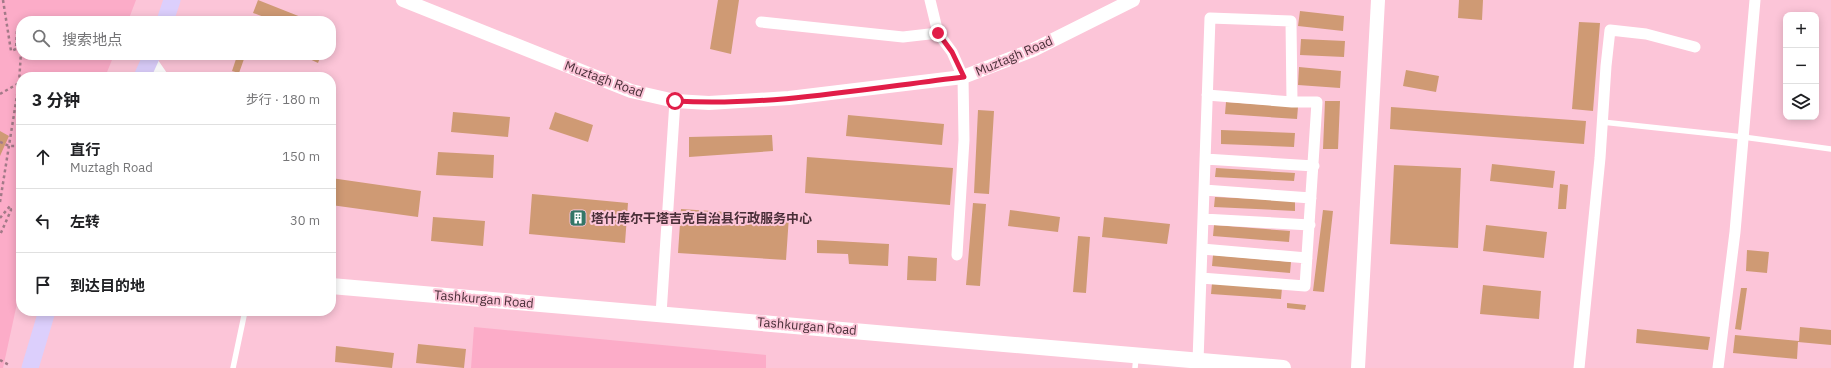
<!DOCTYPE html>
<html lang="zh">
<meta charset="utf-8">
<style>
:root{--surface:#fff;--page:#f6f6f6;--text:#202124;--muted:#757577;--line:#e0e0e0}
body{margin:0;font-family:"IBM Plex Sans","Noto Sans SC",sans-serif;background:var(--page);color:var(--text)}
.controls{position:absolute;right:12px;top:12px;display:grid;overflow:hidden;border-radius:8px;box-shadow:0 2px 10px #0003}
.controls button{width:36px;height:36px;display:grid;place-items:center;padding:0;border:0;border-bottom:1px solid var(--line);background:var(--surface);color:var(--text);font:20px sans-serif}
.stop{position:absolute;width:12px;height:12px;margin:-9px;border:3px solid #e11d48;border-radius:50%;background:#fff}
.stop.end{background:#e11d48;border-color:#fff;box-shadow:0 1px 4px #0008}
.list{margin:0;padding:0;list-style:none}
h2{display:flex;justify-content:space-between;align-items:center;height:52px;margin:0;padding:0 16px;font-size:17px}
h2 small{font-size:13px;font-weight:400;color:var(--muted)}
.list li{display:grid;grid-template-columns:26px 1fr auto;gap:12px;align-items:center;box-sizing:border-box;height:64px;padding:0 16px;border-top:1px solid var(--line)}
.list b{display:block;font-size:15px;white-space:nowrap}
.list p{margin:0;font-size:13px;white-space:nowrap;color:var(--muted)}
.list em{font-size:13px;font-style:normal;color:var(--muted)}
.icon{flex:none;width:22px;height:22px;fill:none;stroke:currentColor;stroke-width:2;stroke-linecap:round;stroke-linejoin:round}
.map{position:relative;flex:none;width:1831px;height:368px;overflow:hidden}
.search{position:absolute;background:var(--surface);box-shadow:0 2px 10px #0003;left:16px;top:16px;width:320px;height:44px;display:flex;align-items:center;gap:10px;box-sizing:border-box;padding:0 14px;border-radius:16px;color:var(--muted);font-size:15px}
.panel{position:absolute;background:var(--surface);box-shadow:0 2px 10px #0003;left:16px;top:72px;width:320px;height:244px;border-radius:16px}
.map>svg:first-child{display:block}
</style>
<div class="map">
<svg width="1831" height="368" viewBox="0 0 1831 368">
<rect width="100%" height="100%" fill="#fcc5d8"/>
<path fill="#fcacc8" d="M0,0H136L128,21H21V55H114L105,77H21V285L3,368H0Z
M474,327L766,355V368H471Z"/>
<path fill="#cf9a74" d="M258,0L311,21H275L253,13Z
M718,0H739L731,54L710,49Z
M1459,0H1483L1482,20L1458,18Z
M1300,11L1344,16L1343,31L1298,26Z
M1579,22L1600,23L1593,111L1572,109Z
M1301,39L1345,41L1344,57L1300,55Z
M301,55H321L318,63Z
M237,56L244,59L239,73L232,71Z
M1299,67L1341,71L1340,88L1298,85Z
M1406,70L1439,76L1436,92L1403,86Z
M1325,101H1340L1338,149H1323Z
M1226,102L1298,107L1297,119L1225,114Z
M1391,107L1586,121L1584,144L1390,129Z
M978,110L994,111L989,194L974,193Z
M453,112L510,117L508,137L451,132Z
M555,112L593,125L588,142L549,129Z
M848,115L944,124L942,145L846,136Z
M1221,130L1295,133L1294,147L1221,144Z
M0,131L9,136L0,156Z
M772,135L773,151L689,157V137Z
M438,152L494,155L493,178L436,175Z
M807,157L953,168L950,205L805,193Z
M1492,164L1555,171L1553,188L1490,181Z
M1394,165L1461,168L1458,248L1390,244Z
M1216,168L1295,173L1294,181L1215,177Z
M331,178L421,191L418,217L331,205Z
M1560,184L1568,185L1566,209H1558Z
M532,194L628,203L625,243L529,234Z
M1215,197L1295,201V211L1214,207Z
M973,203L986,204L980,286L966,285Z
M681,209L789,216L786,260L678,253Z
M1010,210L1060,217L1058,232L1008,226Z
M1323,210L1333,211L1324,292L1313,291Z
M433,217L485,221L483,246L431,241Z
M1104,217L1170,224L1167,244L1102,237Z
M1214,225L1290,231L1289,242L1213,236Z
M1486,225L1547,232L1544,258L1483,251Z
M1078,236L1090,237L1086,293L1073,292Z
M817,240L889,244L888,266L849,264L848,254L817,253Z
M1747,250L1769,252L1767,273L1746,271Z
M1213,255L1291,262L1290,273L1212,266Z
M908,256L937,258L936,281L907,280Z
M1212,283L1282,288L1281,299L1211,294Z
M1483,285L1541,291L1539,319L1480,314Z
M1741,288H1747L1741,330L1735,329Z
M1287,303L1306,305L1305,310L1287,308Z
M1800,327L1831,330V345L1798,342L1797,359L1733,353L1735,335L1799,341Z
M1637,329L1710,337L1708,350L1636,343Z
M418,344L466,349L464,368L416,363Z
M336,346L394,353L392,368L335,362Z"/>
<g fill="none" stroke-linecap="round" stroke-linejoin="round">
<path stroke="#a37a88" stroke-width="2.5" stroke-dasharray="3 3" stroke-linecap="butt" d="M3,0L11,51L16,49L17,30H21
M0,94L19,83
M0,142L9,146H21
M0,202L19,83L21,52
M0,218L10,206L11,210L0,235
M0,360L9,365"/>
<path stroke="#fff" stroke-width="5.5" d="M1602,122L1743,137L1831,149
M233,368L245,311
M1135,368L1136,356"/>
<path stroke="#fff" stroke-width="11" d="M930,0L938,33L952,52L963,77L964,140L957,255
M761,22L903,37L938,33
M1205,159L1314,166
M1204,190L1311,198
M1203,219L1310,225
M1202,249L1307,258
M1201,278L1305,286L1317,102H1292L1207,95
M661,314L675,101
M1198,361L1210,18L1291,21L1292,102
M1579,368L1600,158L1606,66L1610,30L1646,34L1695,47
M1718,368L1735,232L1755,0"/>
<path stroke="#fff" stroke-width="14" d="M403,0L631,91L675,101L709,103L789,98L963,77L1033,50L1133,0
M1358,368L1378,0"/>
<path stroke="#fff" stroke-width="16" d="M149,61L160,77
M331,286L1283,368"/>
<path stroke="#dccffc" stroke-width="17" d="M165,21L172,0
M142,77L152,55
M30,368L47,311"/>
</g>
<g fill="none" stroke-linecap="round" stroke-linejoin="round">
<path stroke="#e11d48" stroke-width="5" d="M675,101C769,107 870,88 964,77L952,52L938,33"/>
</g>
<defs>
<g id="building-square" transform="scale(0.9)"><rect x="-9" y="-9" width="18" height="18" rx="4" fill="#337667" stroke="#fcc5d8"/><path d="M-4-6H4V6H1V3H-1V6H-4ZM-2.5-4.3h1.7v1.8h-1.7ZM.8-4.3h1.7v1.8H.8ZM-2.5-1h1.7V.8h-1.7ZM.8-1h1.7V.8H.8Z" fill="#fff"/></g>
</defs>
<g fill-rule="evenodd">
<use href="#building-square" x="578" y="218"/>
</g>
<g text-anchor="middle" dominant-baseline="central" stroke-width="4" stroke-linejoin="round" paint-order="stroke">
<g font-size="13" fill="#492f38" stroke="#fcc5d8">
<text transform="translate(1014 56) rotate(-23)">Muztagh Road</text>
<text transform="translate(604 79) rotate(20)">Muztagh Road</text>
<text transform="translate(484 299) rotate(5)">Tashkurgan Road</text>
<text transform="translate(807 326) rotate(5)">Tashkurgan Road</text>
</g>
<g font-size="13" font-weight="bold" fill="#492f38" stroke="#fcc5d8" text-anchor="start">
<text x="591" y="218">塔什库尔干塔吉克自治县行政服务中心</text>
</g>
</g>
</svg>
<div class="controls">
<button>+</button>
<button>−</button>
<button><svg class="icon" aria-label="layers" viewBox="0 0 24 24"><path d="M12 4l9 5-9 5-9-5zM3 14l9 5 9-5"/></svg></button>
</div>
<div class="stop" style="left:675px;top:101px"></div>
<div class="stop end" style="left:938px;top:33px"></div>
<div class="search"><svg class="icon" aria-label="search" viewBox="0 0 24 24"><circle cx="10" cy="10" r="6"/><path d="M15 15l6 6"/></svg>搜索地点</div>
<section class="panel">
<h2>3 分钟<small>步行 · 180 m</small></h2>
<ul class="list">
<li><svg class="icon" aria-label="ahead" viewBox="0 0 24 24"><path d="M12 20V5M6 11l6-6 6 6"/></svg><div><b>直行</b><p>Muztagh Road</p></div><em>150 m</em></li>
<li><svg class="icon" aria-label="left" viewBox="0 0 24 24"><path d="M17 20v-9H6M10 6l-5 5 5 5"/></svg><div><b>左转</b></div><em>30 m</em></li>
<li><svg class="icon" aria-label="arrive" viewBox="0 0 24 24"><path d="M6 21V4h12l-3 4 3 4H6"/></svg><div><b>到达目的地</b></div></li>
</ul>
</section>
</div>
